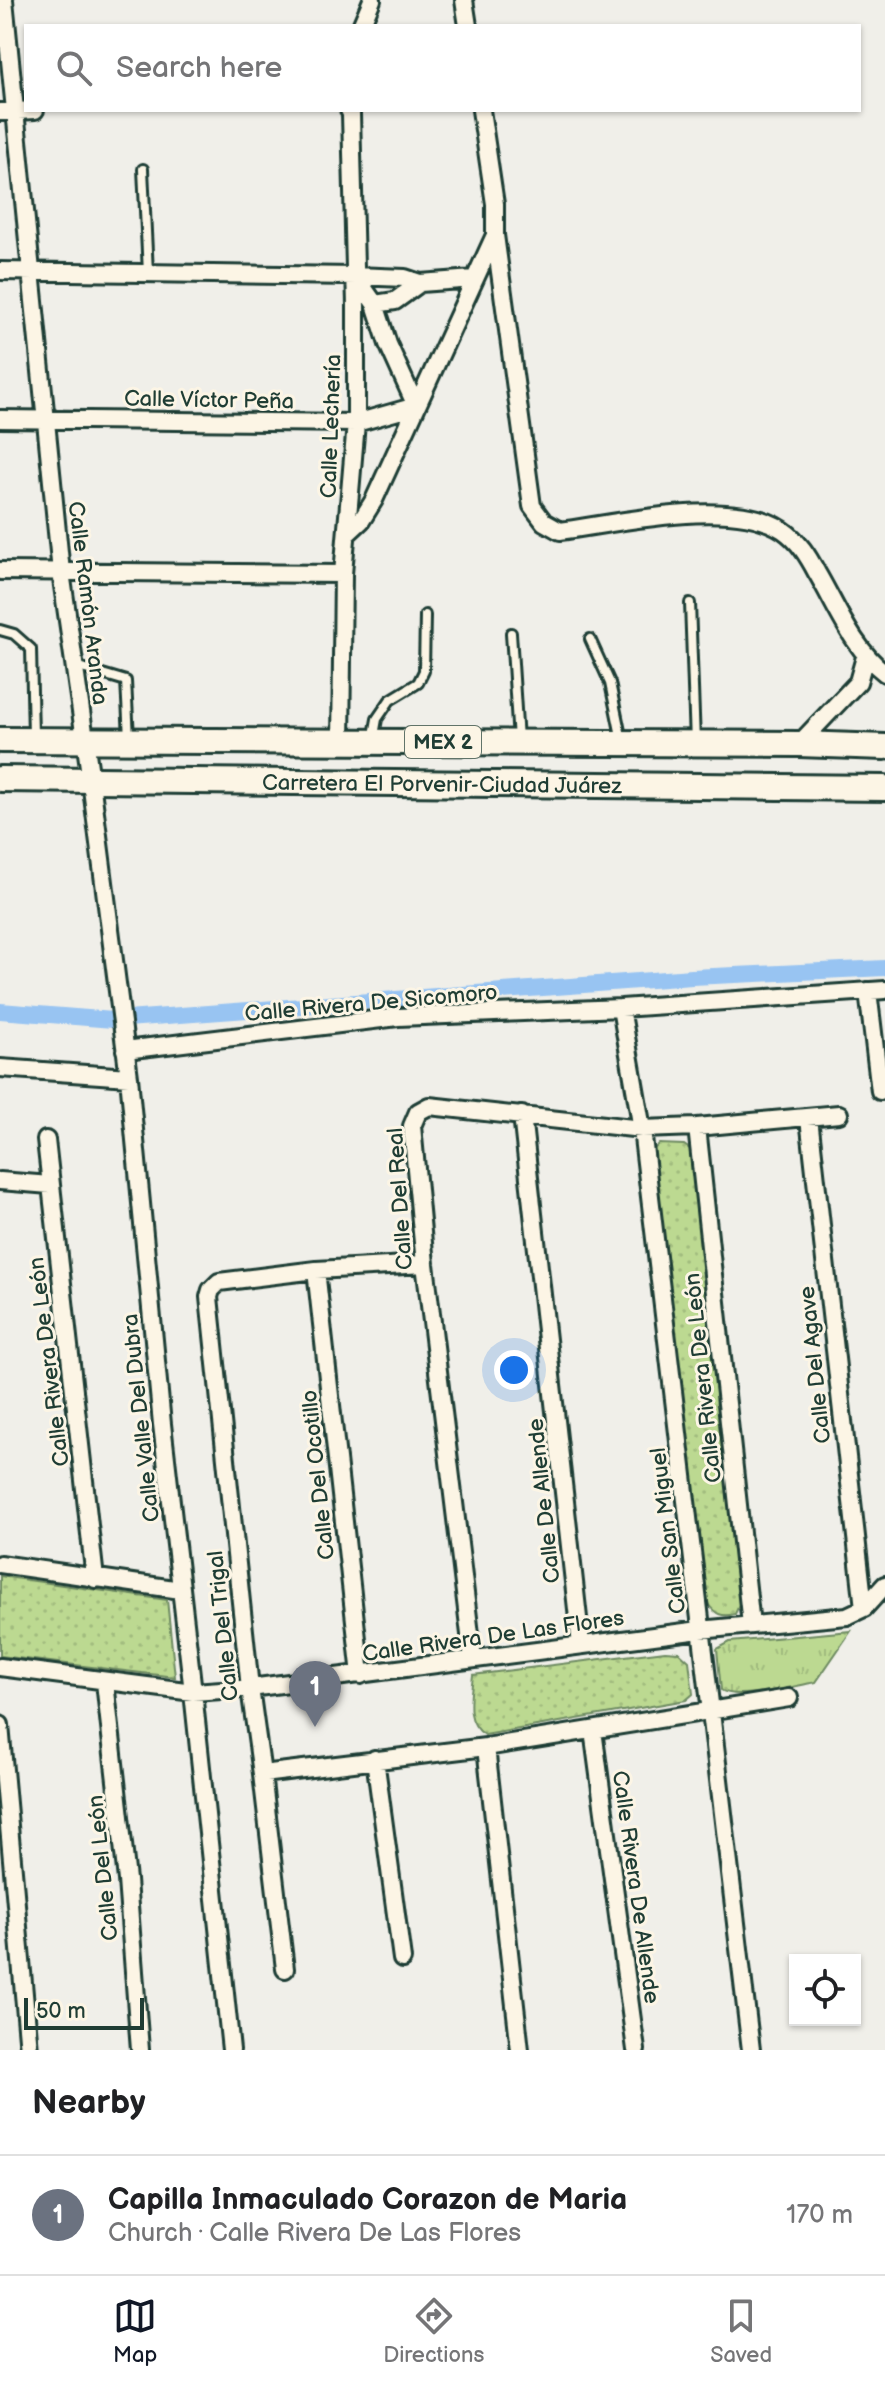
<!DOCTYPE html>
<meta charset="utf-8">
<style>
body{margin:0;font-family:"Balsamiq Sans",sans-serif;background:#f2f2f2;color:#202124}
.controls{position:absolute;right:24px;bottom:24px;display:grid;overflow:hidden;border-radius:0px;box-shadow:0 2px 6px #0004}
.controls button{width:72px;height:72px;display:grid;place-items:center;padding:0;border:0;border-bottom:2px solid #e0e0e0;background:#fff;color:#202124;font:40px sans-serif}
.scale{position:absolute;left:24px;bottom:20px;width:120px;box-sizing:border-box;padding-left:8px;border:4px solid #1f3d34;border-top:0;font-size:22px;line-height:28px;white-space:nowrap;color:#1f3d34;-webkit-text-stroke:6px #fcf5e5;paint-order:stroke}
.you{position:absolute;left:514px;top:1370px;width:28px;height:28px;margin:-20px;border:6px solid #fff;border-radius:50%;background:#1a73e8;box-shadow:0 0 0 12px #1a73e833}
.badge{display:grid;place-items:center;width:52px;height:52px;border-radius:50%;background:#111827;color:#fff;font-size:26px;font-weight:700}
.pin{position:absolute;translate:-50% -66px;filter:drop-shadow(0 2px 4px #0008)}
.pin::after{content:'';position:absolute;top:42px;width:28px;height:24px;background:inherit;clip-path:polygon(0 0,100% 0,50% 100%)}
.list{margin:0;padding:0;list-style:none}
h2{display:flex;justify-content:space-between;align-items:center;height:104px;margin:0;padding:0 32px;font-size:34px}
h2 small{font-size:26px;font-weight:400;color:#757577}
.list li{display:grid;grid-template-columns:52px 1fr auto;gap:24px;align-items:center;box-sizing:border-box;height:120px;padding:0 32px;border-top:2px solid #e0e0e0}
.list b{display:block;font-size:30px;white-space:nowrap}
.list p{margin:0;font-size:26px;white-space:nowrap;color:#757577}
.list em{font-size:26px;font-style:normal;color:#757577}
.icon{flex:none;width:44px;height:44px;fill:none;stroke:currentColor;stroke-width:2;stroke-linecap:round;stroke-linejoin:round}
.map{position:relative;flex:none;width:885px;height:2050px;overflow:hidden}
.search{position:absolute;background:#fff;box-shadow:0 2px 6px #0004;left:24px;right:24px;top:24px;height:88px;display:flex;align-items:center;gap:20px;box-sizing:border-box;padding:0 28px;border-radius:0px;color:#757577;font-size:30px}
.sheet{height:224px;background:#fff}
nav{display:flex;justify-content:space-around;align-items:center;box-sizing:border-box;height:112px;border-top:2px solid #e0e0e0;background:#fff;font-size:22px;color:#757577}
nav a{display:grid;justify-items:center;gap:4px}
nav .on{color:#111827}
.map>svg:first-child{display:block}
.grass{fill:url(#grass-tufts);stroke:#6e8b62;stroke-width:2}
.park{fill:url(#park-dots);stroke:#6e8b62;stroke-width:2}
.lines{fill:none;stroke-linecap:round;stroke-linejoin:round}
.canal{stroke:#98c4f2;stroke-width:16}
.lane-casing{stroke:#1f3d34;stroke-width:14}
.street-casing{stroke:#1f3d34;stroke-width:22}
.primary-casing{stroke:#1f3d34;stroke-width:30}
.lane{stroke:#fcf5e5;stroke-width:8}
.street{stroke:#fcf5e5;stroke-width:16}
.primary{stroke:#fcf5e5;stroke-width:24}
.labels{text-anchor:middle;stroke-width:6;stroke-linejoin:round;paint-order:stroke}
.shield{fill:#fcf5e5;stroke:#617469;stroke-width:2}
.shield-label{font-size:20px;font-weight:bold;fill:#1f3d34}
.street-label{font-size:22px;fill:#1f3d34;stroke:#fcf5e5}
</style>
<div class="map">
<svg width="885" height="2050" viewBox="0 0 885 2050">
<defs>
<pattern id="grass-tufts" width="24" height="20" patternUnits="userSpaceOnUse" patternTransform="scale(2)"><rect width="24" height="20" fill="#bcd991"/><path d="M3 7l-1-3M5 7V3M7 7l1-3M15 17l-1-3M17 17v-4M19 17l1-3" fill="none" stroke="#a1bb7e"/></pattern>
<pattern id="park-dots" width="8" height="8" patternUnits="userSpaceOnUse" patternTransform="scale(2)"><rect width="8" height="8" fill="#bcd991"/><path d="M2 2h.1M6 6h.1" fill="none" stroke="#a1bb7e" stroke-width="1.8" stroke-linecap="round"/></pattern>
</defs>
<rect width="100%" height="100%" fill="#f0efe9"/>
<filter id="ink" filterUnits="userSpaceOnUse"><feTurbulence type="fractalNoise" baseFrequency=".0125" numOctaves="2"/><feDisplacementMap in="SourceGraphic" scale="16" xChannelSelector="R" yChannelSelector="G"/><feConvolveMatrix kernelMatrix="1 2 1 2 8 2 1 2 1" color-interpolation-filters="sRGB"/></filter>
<g filter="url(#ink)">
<path class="grass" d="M851,1631L816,1682C795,1686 736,1701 721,1690L717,1649L730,1642Z"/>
<path class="park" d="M659,1144L684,1145L694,1152L740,1603L735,1614C722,1617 716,1615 708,1604L653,1150Z
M0,1576L167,1600L175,1677L0,1656Z
M665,1651L679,1652L689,1661L693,1694L686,1700L485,1735C464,1722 471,1696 473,1675Z"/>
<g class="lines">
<path class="canal" d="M0,1011L113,1020L692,977L885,968"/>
<g class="lane-casing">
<path id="lane" d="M143,169L148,273
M690,603L695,743
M0,630L14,634L31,649L33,736
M511,633L518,740
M590,639L610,683L622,741
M75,666L126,681L129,738
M373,741L377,719L390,700L418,683L424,671L425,615"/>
</g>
<g class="street-casing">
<path id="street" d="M4,0L61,572L91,781L129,1077L162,1424L193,1692L231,2050
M464,0L468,26
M361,26L372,0
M0,112L35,110
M495,235L532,506L544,522L560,531C619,523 733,496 783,530C799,541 808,556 817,573C837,607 853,649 885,673
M0,271L355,276L405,278L420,283
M356,277L375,304L395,301L420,283L474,279
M0,419L356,423L416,406L388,344L375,304
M347,534L361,521L374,500L495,235V204L481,110
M0,571L343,574
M341,743L343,574L356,423V306L351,114L349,110
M799,744L858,682L865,657
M868,991L880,1091
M621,1008L642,1129L751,2050
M125,1050L398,1017L621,1008L885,990
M0,1068L129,1077
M522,1115L581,1645
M809,1118L864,1608
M697,1127L751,1625
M46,1140L95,1579
M0,1181L50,1185
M316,1270L361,1675
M0,1564L181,1590
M473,1659L425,1264L412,1126L418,1112L429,1106L642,1129L697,1127L839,1114
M0,1667L193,1692L250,1688L700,1630L847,1616L864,1608L885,1585
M105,1682L127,1880L140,2050
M0,1725L29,2050
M593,1730L636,2050
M486,1747L520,2050
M375,1759L402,1959
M262,1774L486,1747L789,1698
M285,1969L262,1774L250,1688L209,1297L211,1290L219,1282L316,1270L425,1264"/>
</g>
<g class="primary-casing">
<g id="primary">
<path d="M0,740L799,744L885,747"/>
<path id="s1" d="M0,779L885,788"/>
</g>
</g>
<use href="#lane" class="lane"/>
<use href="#street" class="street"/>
<use href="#primary" class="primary"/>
</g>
</g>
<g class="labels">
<rect class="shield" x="405" y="726" width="76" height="32" rx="6"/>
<g class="shield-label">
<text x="443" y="749">MEX 2</text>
</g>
<g class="street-label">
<text transform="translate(209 399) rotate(1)" y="8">Calle Víctor Peña</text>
<text transform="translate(330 426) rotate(-88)" y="8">Calle Lechería</text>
<text transform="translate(89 603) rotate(83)" y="8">Calle Ramón Aranda</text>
<text dy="8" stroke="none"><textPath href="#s1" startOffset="442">Carretera El Porvenir-Ciudad Juárez</textPath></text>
<text transform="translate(371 1002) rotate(-5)" y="8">Calle Rivera De Sicomoro</text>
<text transform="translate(399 1199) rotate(-94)" y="8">Calle Del Real</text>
<text transform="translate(48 1362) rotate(-97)" y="8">Calle Rivera De León</text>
<text transform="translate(814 1365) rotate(-96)" y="8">Calle Del Agave</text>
<text transform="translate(702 1378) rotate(-96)" y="8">Calle Rivera De León</text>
<text transform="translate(140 1418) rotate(-96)" y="8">Calle Valle Del Dubra</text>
<text transform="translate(317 1475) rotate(-96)" y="8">Calle Del Ocotillo</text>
<text transform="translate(543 1501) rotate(-96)" y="8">Calle De Allende</text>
<text transform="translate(667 1531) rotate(-97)" y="8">Calle San Miguel</text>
<text transform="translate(222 1626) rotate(-96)" y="8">Calle Del Trigal</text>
<text transform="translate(493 1635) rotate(-8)" y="8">Calle Rivera De Las Flores</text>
<text transform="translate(102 1868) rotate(-96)" y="8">Calle Del León</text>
<text transform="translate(637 1887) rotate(82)" y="8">Calle Rivera De Allende</text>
</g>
</g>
</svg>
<div class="controls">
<button><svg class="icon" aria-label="locate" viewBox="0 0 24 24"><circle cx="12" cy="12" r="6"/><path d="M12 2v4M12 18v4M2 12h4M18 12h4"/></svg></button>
</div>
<div class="scale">50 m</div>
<div class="you"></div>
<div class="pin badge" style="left:315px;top:1727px;background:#6b7280">1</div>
<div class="search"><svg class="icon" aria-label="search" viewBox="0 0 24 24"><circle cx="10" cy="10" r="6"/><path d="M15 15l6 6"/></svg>Search here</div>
</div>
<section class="sheet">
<h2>Nearby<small></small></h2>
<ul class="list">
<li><span class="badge" style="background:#6b7280">1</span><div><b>Capilla Inmaculado Corazon de Maria</b><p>Church · Calle Rivera De Las Flores</p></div><em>170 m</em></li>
</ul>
</section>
<nav>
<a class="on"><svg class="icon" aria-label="map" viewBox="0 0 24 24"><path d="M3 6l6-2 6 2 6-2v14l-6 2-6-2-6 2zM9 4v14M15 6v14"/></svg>Map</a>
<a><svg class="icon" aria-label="directions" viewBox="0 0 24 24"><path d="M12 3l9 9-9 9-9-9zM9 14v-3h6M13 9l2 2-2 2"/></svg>Directions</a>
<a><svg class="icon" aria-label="saved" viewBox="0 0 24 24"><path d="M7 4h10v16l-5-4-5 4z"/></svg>Saved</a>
</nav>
